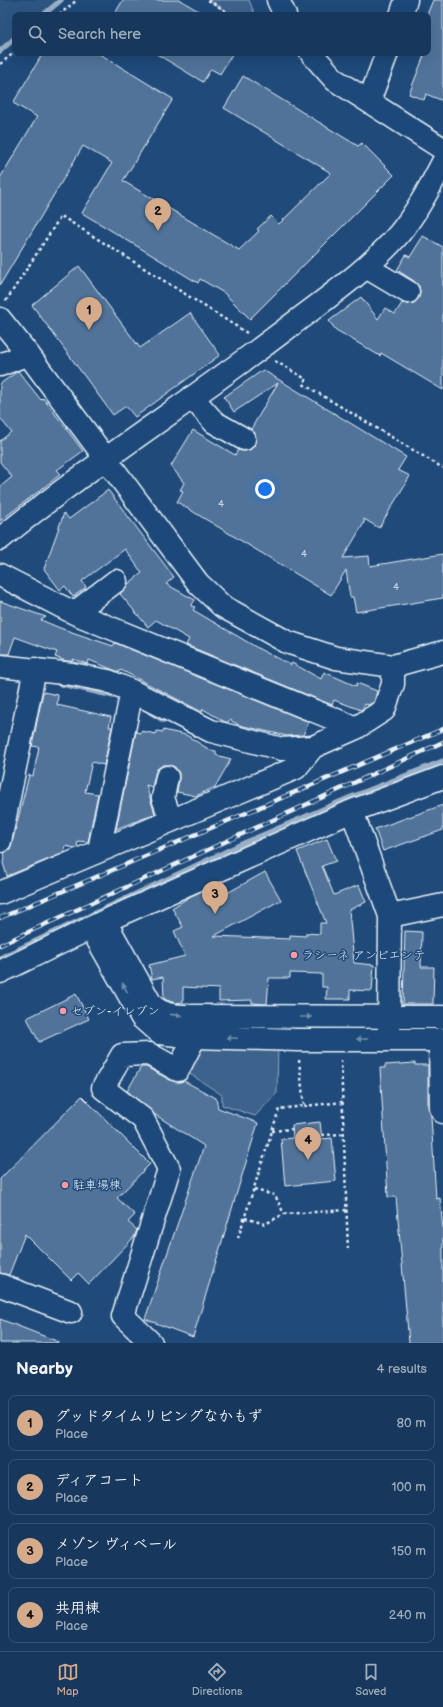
<!DOCTYPE html>
<meta charset="utf-8">
<style>
body{margin:0;font-family:"Balsamiq Sans","Klee One",sans-serif;background:#244365;color:#f1f3f6}
.you{position:absolute;left:265px;top:489px;width:14px;height:14px;margin:-10px;border:3px solid #fff;border-radius:50%;background:#1a73e8;box-shadow:0 0 0 6px #1a73e833}
.badge{display:grid;place-items:center;width:26px;height:26px;border-radius:50%;background:#d6ab8b;color:#111;font-size:13px;font-weight:700}
.pin{position:absolute;translate:-50% -33px;filter:drop-shadow(0 1px 2px #0008)}
.pin::after{content:'';position:absolute;top:21px;width:14px;height:12px;background:inherit;clip-path:polygon(0 0,100% 0,50% 100%)}
.list{margin:0;padding:0;list-style:none}
h2{display:flex;justify-content:space-between;align-items:center;height:52px;margin:0;padding:0 16px;font-size:17px}
h2 small{font-size:13px;font-weight:400;color:#9eacbb}
.list li{display:grid;grid-template-columns:26px 1fr auto;gap:12px;align-items:center;box-sizing:border-box;height:56px;margin:0 8px 8px;padding:0 8px;border:1px solid #365272;border-radius:8px}
.list b{display:block;font-size:15px;white-space:nowrap}
.list p{margin:0;font-size:13px;white-space:nowrap;color:#9eacbb}
.list em{font-size:13px;font-style:normal;color:#9eacbb}
.icon{flex:none;width:22px;height:22px;fill:none;stroke:currentColor;stroke-width:2;stroke-linecap:round;stroke-linejoin:round}
.map{position:relative;flex:none;width:443px;height:1343px;overflow:hidden}
.search{position:absolute;background:#17385c;box-shadow:0 4px 16px #0002;left:12px;right:12px;top:12px;height:44px;display:flex;align-items:center;gap:10px;box-sizing:border-box;padding:0 14px;border-radius:8px;color:#9eacbb;font-size:15px}
.sheet{height:308px;background:#17385c}
nav{display:flex;justify-content:space-around;align-items:center;box-sizing:border-box;height:56px;border-top:1px solid #365272;background:#17385c;font-size:11px;color:#9eacbb}
nav a{display:grid;justify-items:center;gap:2px}
nav .on{color:#d6ab8b}
.map>svg:first-child{display:block}
.built{fill:#2e5683}
.green{fill:#3c628c;stroke:#92aac2}
.lines{fill:none;stroke-linecap:round;stroke-linejoin:round}
.stream{stroke:#9ab0c7;stroke-width:5.5}
.building{fill:#517399;stroke:#e8f1f8}
.minor-casing{stroke:#e8f1f8;stroke-width:25}
.path{stroke:#e8f1f8;stroke-width:2.5;stroke-dasharray:3 3;stroke-linecap:butt}
.minor{stroke:#1f4a7a;stroke-width:22}
.rail-casing{stroke:#e8f1f8;stroke-width:4.5}
.rail{stroke:#1f4a7a;stroke-width:3;stroke-dasharray:9;stroke-linecap:butt}
.oneway{fill:#6f8dac}
.poi-dot{fill:#ff9aa2;stroke:#1f4a7a;stroke-width:1.5}
.labels{text-anchor:middle;stroke-width:3;stroke-linejoin:round;paint-order:stroke}
.number-label{font-size:10px;fill:#c2d2e0}
.poi-label{font-size:12px;fill:#e8f1f8;stroke:#1f4a7a;text-anchor:start}
</style>
<div class="map">
<svg width="443" height="1343" viewBox="0 0 443 1343">
<rect width="100%" height="100%" fill="#1f4a7a"/>
<filter id="ink" filterUnits="userSpaceOnUse"><feTurbulence type="fractalNoise" baseFrequency=".025" numOctaves="2"/><feDisplacementMap in="SourceGraphic" scale="8" xChannelSelector="R" yChannelSelector="G"/><feConvolveMatrix kernelMatrix="1 2 1 2 8 2 1 2 1" color-interpolation-filters="sRGB"/></filter>
<g filter="url(#ink)">
<path class="built" d="M0,0H56L39,15H15V35L0,47Z"/>
<path class="green" d="M208,0H249L255,15H232Z
M278,1044L277,1093L255,1116L222,1105V1095L187,1072L202,1045Z"/>
<g class="lines">
<path class="stream" d="M43,15L61,0
M0,51L15,38
M58,683L114,696
M150,712L163,720
M0,958L242,844L349,798L443,761"/>
</g>
<path class="building" d="M123,0H180L205,15H114Z
M433,0H443V101L426,94L424,100L409,94L425,53H428V12Z
M43,53H98L173,99L123,181L239,250L259,231L257,229L271,216L279,224L331,173L224,108L243,76L358,146L362,143L394,175L250,319L224,293L200,279L198,283L82,213L112,163L83,146L0,285V178L37,117L13,103Z
M155,53H233L220,74L211,69L203,82Z
M423,236L443,247V390L381,353L380,356L336,330L329,321L361,297L378,319L385,308L395,314L402,303L408,304L414,303L419,298L420,292L419,286L414,281L397,270L406,255L410,257Z
M79,266L140,348L190,313L220,355L135,417L126,406L113,415L32,305Z
M263,370L406,457L398,470L410,476L379,528L364,519V523L343,558L369,556L370,566L443,554V598L356,612L353,597H350L346,570L331,595L177,502L183,491L180,490L184,483L171,466L193,430L235,455L238,450L244,451L250,450L255,445L256,439L255,433L251,429L278,383L234,412L224,397Z
M18,371L41,400L43,398L83,451L57,470L61,474L0,521V487L12,477L0,462V441L11,432L0,418V384Z
M108,490L174,577L166,584L195,600L191,606L195,607L193,610L261,650L291,665L292,663L321,679L324,672L356,686L357,683L377,691L374,702L368,705L365,704L363,708L361,710L334,700L332,705L186,645L189,639L156,620L148,627L120,594L128,584L142,573L125,549L82,581L86,587L73,597L65,586L60,590L44,569L64,513L69,519Z
M0,601L46,617L41,620L60,628L113,646L115,643L309,722L303,735L287,736L239,725L230,720L228,722H225L203,709L202,712L121,670L119,672L89,660L87,664L73,659V661H66L55,657L57,652L15,637L9,654H0Z
M43,692L58,695L57,705L111,717L109,727H112L104,765L92,762L85,792L98,794L88,842L78,841L77,847L75,848L65,846L64,853L7,876L3,863L5,852L10,849L12,843L29,775L33,776L39,747L32,746Z
M163,730L186,735L210,750L216,751V755L231,759L215,787L196,796L177,792L179,779V773L175,767L170,765H163L157,769L155,774L152,787L146,785L155,814L116,829L136,732L141,733V731L156,734L157,731L163,732Z
M443,805V830L383,851L375,829Z
M327,839L336,861L322,866L334,895L359,885L366,902L349,910L354,963L374,965L372,991L350,990V999H326L327,987H322V974L290,973V978H269L267,1004L252,1003V1000L219,1001V989L183,987V1002L175,1003L164,999L163,977L152,979L149,965L185,956L174,931L183,927L172,908L191,896L215,885L220,897L265,872L281,900L214,936L290,939V935L306,936V933L320,934V923H326L297,851Z
M405,931L422,932L421,967H434L433,1004H403Z
M76,994L89,1019L39,1042L27,1018Z
M415,1063V1065H428V1108L431,1116L436,1199L440,1198L443,1229V1343H409L396,1197H388L380,1068H385V1065Z
M141,1067H146L172,1081L179,1082L184,1081L216,1098L218,1108L258,1123L193,1337L145,1319L204,1146L154,1114L127,1091Z
M82,1096L150,1164L117,1198L135,1215L128,1222L137,1230L134,1237L89,1284L78,1273L71,1280L25,1234L9,1275L0,1273V1179Z
M320,1122L322,1139L332,1138L336,1181L285,1186L281,1139L293,1138L292,1125Z
M0,1319L59,1342V1343H0Z"/>
<g class="lines">
<g class="minor-casing">
<path id="minor" d="M278,0L285,15
M401,15L406,0
M311,53L335,80L443,149
M369,101L387,53
M366,267L408,292
M0,319L28,354L198,583L222,606L287,642L336,658L393,666L443,652
M0,365L28,354
M192,397L214,422L244,439
M0,539C93,463 195,399 290,326C328,297 368,270 399,234C417,212 430,187 443,162
M0,575L74,613L356,728
M74,613L116,581
M0,666L72,674L108,681L132,691L211,731L282,749L313,747
M167,777L163,798L171,820
M352,811L390,916L389,1031
M0,841L35,669
M99,850L132,691
M0,893L296,768L313,747L356,728L384,710L393,684V666
M390,916L443,905
M105,921L151,1004C162,1015 174,1016 189,1016L443,1017
M91,928L142,1018L159,1033L195,1037L298,1040H443
M0,972L105,921L352,811L443,777
M440,1039L441,1108L443,1112
M0,1285L71,1312
M151,1343L123,1316L169,1169L143,1119L103,1088L122,1055L149,1054L178,1070L195,1037"/>
</g>
<path class="path" d="M208,0L232,15
M59,15L77,0
M0,64L15,52
M6,301L61,216L247,333
M275,361L306,379L303,384L443,468
M341,1060L348,1251
M304,1106L343,1102
M272,1131L292,1129
M322,1135L344,1134
M254,1190L275,1195L284,1214
M245,1218L265,1224L284,1214L347,1210
M238,1238L279,1109L304,1106L299,1060"/>
<use href="#minor" class="minor"/>
<g class="rail-casing">
<path id="rail" d="M0,918L443,729
M0,945L443,742"/>
</g>
<use href="#rail" class="rail"/>
</g>
<defs><path id="oneway-solid" d="M-6-.8H1V-3.2L6.5 0L1 3.2V.8H-6Z"/></defs>
<g class="oneway">
<use href="#oneway-solid" transform="translate(125 988) rotate(-120)"/>
<use href="#oneway-solid" transform="translate(176 1015) rotate(6)"/>
<use href="#oneway-solid" transform="translate(306 1017)"/>
<use href="#oneway-solid" transform="translate(232 1038) rotate(-178)"/>
<use href="#oneway-solid" transform="translate(362 1039) rotate(-180)"/>
</g>
</g>
<g class="poi-dot">
<circle cx="294" cy="955" r="4"/>
<circle cx="63" cy="1011" r="4"/>
<circle cx="65" cy="1185" r="4"/>
</g>
<g class="labels">
<g class="number-label">
<text x="221" y="507">4</text>
<text x="304" y="557">4</text>
<text x="396" y="590">4</text>
</g>
<g class="poi-label">
<text x="302" y="959">ラシーネ アンビエンテ</text>
<text x="71" y="1015">セブン-イレブン</text>
<text x="73" y="1189">駐車場棟</text>
</g>
</g>
</svg>
<div class="you"></div>
<div class="pin badge" style="left:89px;top:330px">1</div>
<div class="pin badge" style="left:158px;top:231px">2</div>
<div class="pin badge" style="left:215px;top:914px">3</div>
<div class="pin badge" style="left:308px;top:1160px">4</div>
<div class="search"><svg class="icon" aria-label="search" viewBox="0 0 24 24"><circle cx="10" cy="10" r="6"/><path d="M15 15l6 6"/></svg>Search here</div>
</div>
<section class="sheet">
<h2>Nearby<small>4 results</small></h2>
<ul class="list">
<li><span class="badge">1</span><div><b>グッドタイムリビングなかもず</b><p>Place</p></div><em>80 m</em></li>
<li><span class="badge">2</span><div><b>ディアコート</b><p>Place</p></div><em>100 m</em></li>
<li><span class="badge">3</span><div><b>メゾン ヴィベール</b><p>Place</p></div><em>150 m</em></li>
<li><span class="badge">4</span><div><b>共用棟</b><p>Place</p></div><em>240 m</em></li>
</ul>
</section>
<nav>
<a class="on"><svg class="icon" aria-label="map" viewBox="0 0 24 24"><path d="M3 6l6-2 6 2 6-2v14l-6 2-6-2-6 2zM9 4v14M15 6v14"/></svg>Map</a>
<a><svg class="icon" aria-label="directions" viewBox="0 0 24 24"><path d="M12 3l9 9-9 9-9-9zM9 14v-3h6M13 9l2 2-2 2"/></svg>Directions</a>
<a><svg class="icon" aria-label="saved" viewBox="0 0 24 24"><path d="M7 4h10v16l-5-4-5 4z"/></svg>Saved</a>
</nav>
